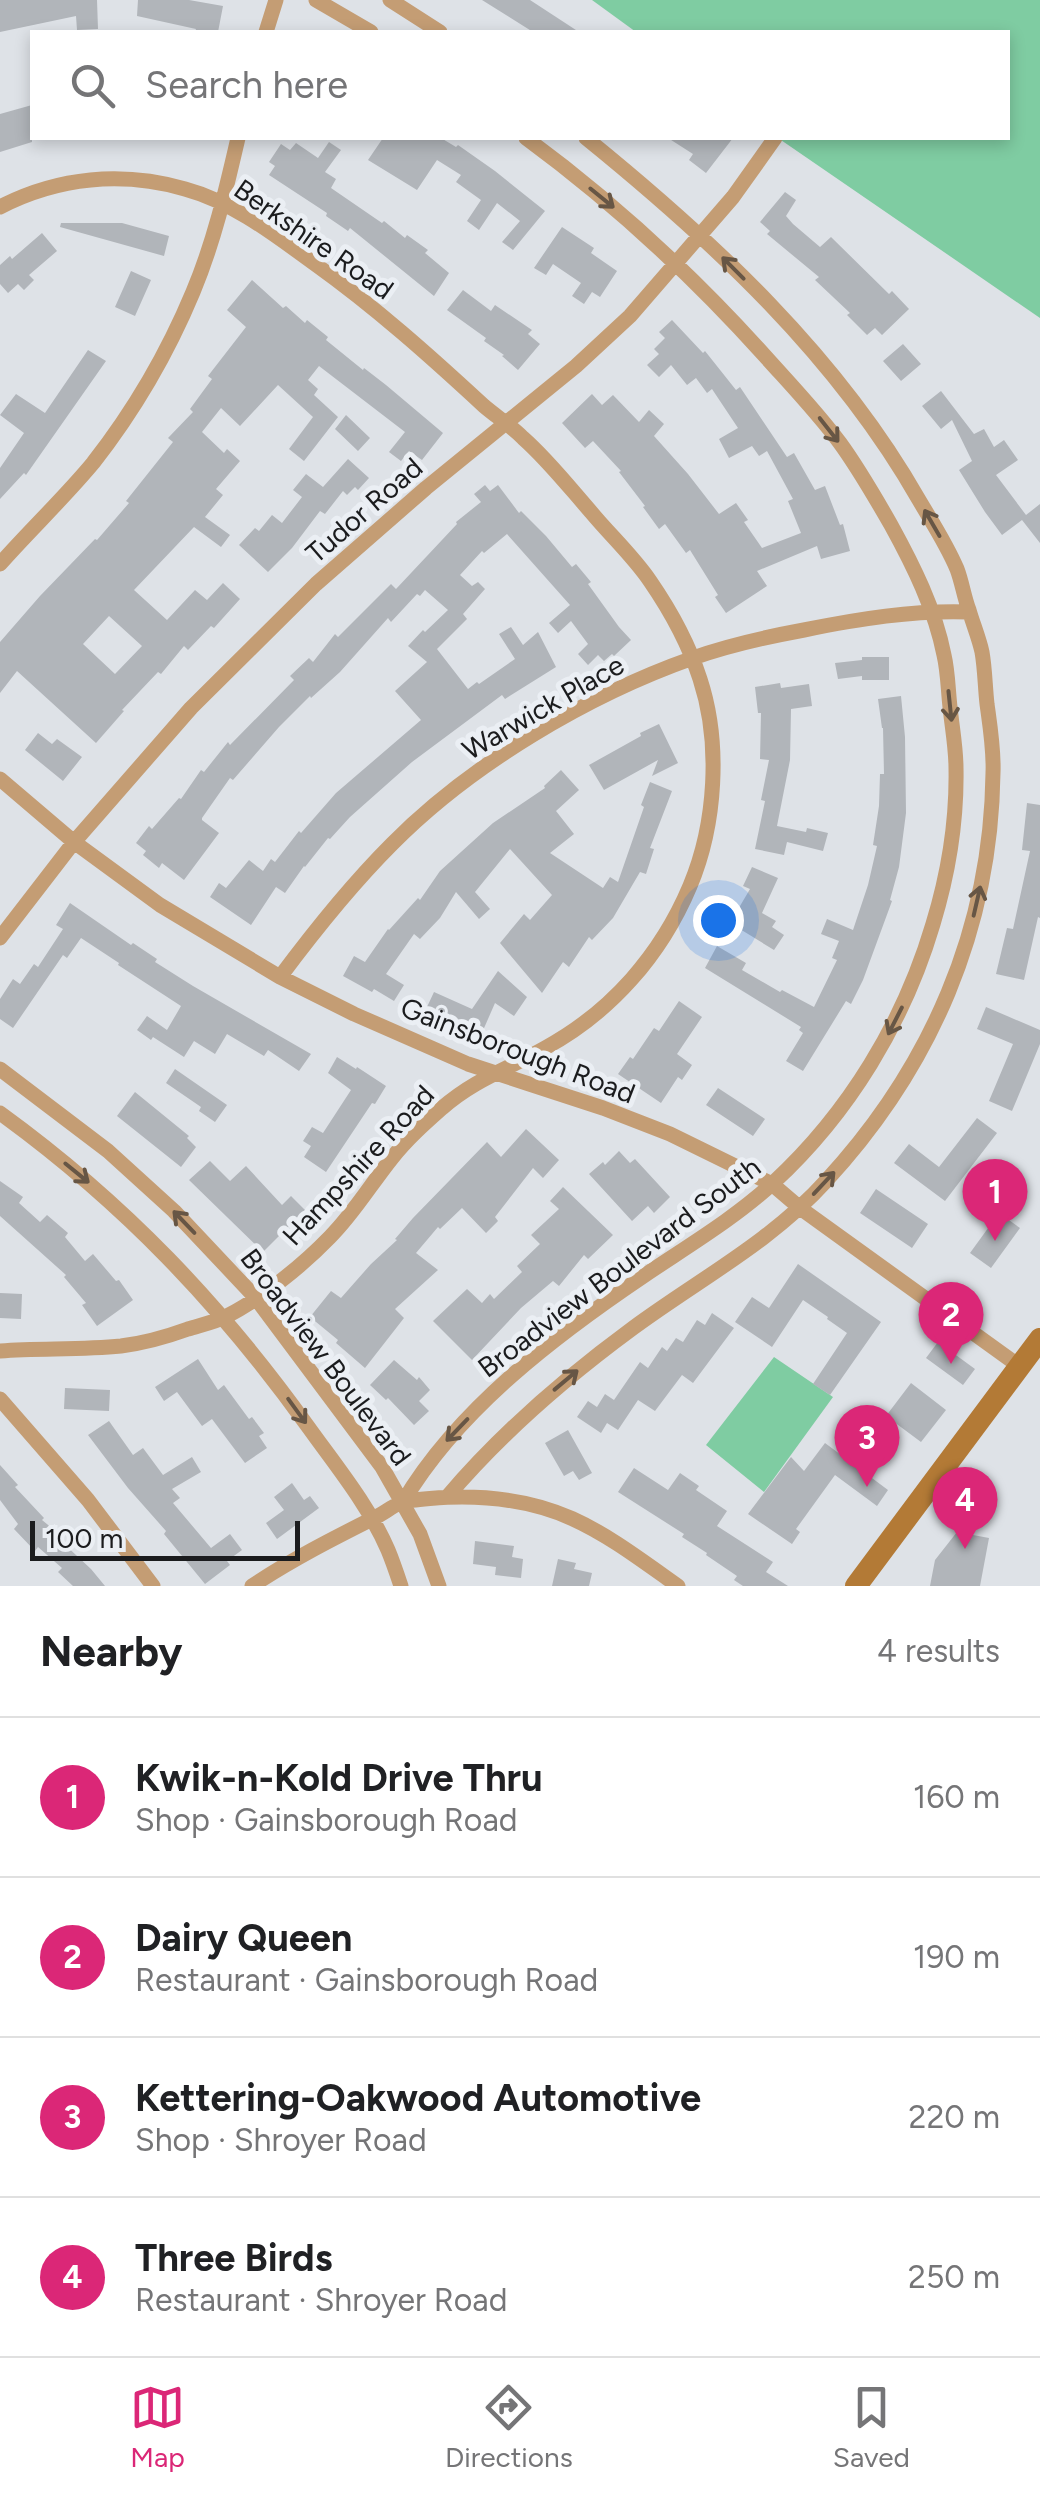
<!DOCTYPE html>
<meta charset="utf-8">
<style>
body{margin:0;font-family:Figtree,sans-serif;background:#f2f2f2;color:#202124}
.scale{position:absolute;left:30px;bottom:25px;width:270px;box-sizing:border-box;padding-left:10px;border:5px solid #1b1c1e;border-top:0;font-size:28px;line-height:35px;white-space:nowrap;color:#1b1c1e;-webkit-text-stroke:8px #ebeff4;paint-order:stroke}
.you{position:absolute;left:718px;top:920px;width:35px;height:35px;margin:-25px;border:8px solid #fff;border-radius:50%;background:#1a73e8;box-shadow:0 0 0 15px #1a73e833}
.badge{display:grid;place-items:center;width:65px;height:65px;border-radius:50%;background:#db2777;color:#fff;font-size:32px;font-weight:700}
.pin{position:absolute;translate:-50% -82px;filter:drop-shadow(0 2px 5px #0008)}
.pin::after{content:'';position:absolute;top:52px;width:35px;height:30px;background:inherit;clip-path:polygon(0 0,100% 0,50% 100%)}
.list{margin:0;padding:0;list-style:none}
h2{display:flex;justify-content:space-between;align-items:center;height:130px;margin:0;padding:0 40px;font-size:42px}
h2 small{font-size:32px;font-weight:400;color:#757577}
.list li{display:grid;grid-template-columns:65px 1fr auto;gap:30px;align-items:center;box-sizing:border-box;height:160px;padding:0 40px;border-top:2px solid #e0e0e0}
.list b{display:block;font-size:38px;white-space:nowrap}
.list p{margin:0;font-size:32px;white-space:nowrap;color:#757577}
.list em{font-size:32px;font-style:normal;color:#757577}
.icon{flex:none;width:55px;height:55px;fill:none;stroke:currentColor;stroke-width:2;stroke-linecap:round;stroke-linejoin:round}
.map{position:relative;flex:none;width:1040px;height:1586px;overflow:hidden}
.search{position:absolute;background:#fff;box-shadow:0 5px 15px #0003;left:30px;right:30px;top:30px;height:110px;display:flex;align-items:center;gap:25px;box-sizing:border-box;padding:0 35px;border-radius:0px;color:#757577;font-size:38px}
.sheet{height:770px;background:#fff}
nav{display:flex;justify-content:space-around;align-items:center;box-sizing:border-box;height:140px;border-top:2px solid #e0e0e0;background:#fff;font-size:28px;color:#757577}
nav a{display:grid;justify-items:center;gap:5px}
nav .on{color:#db2777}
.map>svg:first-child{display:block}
.green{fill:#7fcca2}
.building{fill:#b1b5ba;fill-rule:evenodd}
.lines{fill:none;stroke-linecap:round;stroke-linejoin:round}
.street{stroke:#c49d74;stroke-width:15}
.secondary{stroke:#b37a36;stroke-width:22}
.oneway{stroke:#675645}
.labels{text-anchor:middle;stroke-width:10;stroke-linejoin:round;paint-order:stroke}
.street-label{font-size:28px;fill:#1b1c1e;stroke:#ebeff4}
</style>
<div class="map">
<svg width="1040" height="1586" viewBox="0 0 1040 1586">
<rect width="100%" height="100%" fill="#dee2e7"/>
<path class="green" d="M592,0H1040V318L778,138H1008V32H636Z
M774,1357L833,1397L764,1492L706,1445Z"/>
<path class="building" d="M0,0H97L98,29L77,30L76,16L0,32Z
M138,0H189L223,6L218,32H195L196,29L137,16Z
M482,0H530L579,32H533Z
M32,105V142L0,152V114Z
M383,138H441L456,147L458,145L495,171L545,211L513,250L502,242L520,221L497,203L479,230L467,221L481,200L456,182L461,175L437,160L417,190L368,160Z
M668,138H733L706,173L689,160L693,154Z
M329,142L341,150L325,172L336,179L331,188L382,223L384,221L405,238L407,235L428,250L425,253L449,273L434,296L350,228L348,231L326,216L327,213L269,175L275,166L269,162L281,144L290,150L296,143L318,158Z
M785,192L796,200L786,216L793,224L820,247L831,237L889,294L892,291L909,309L882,335L875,328L867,335L847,315L850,313L815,280L819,277L767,234L770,231L760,222Z
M61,223H122L169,236L164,256L60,227Z
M562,227L594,248L591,253L617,271L600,297L592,292L584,304L572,296L581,283L553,264L546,275L534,268Z
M42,233L57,251L29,275L34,280L24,290L18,284L8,293L0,284V265L10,256L12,259Z
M131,271L151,280L135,316L115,307Z
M252,280L283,308L286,306L305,323L307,320L328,337L326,340L363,370L364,368L386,385L443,433L422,460L409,451L401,461L389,452L405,432L319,366L308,380L318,389L314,395L338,417L304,461L289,449L313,417L278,385L240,426L221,408L202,432L224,453L227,449L240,461L216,489L223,495L205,517L230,535L221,547L194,527L134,590L167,620L195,590L207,600L223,583L240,599L214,628L211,626L188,650L184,646L161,674L158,672L122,710L124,711L96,743L17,671L0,693V642L40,596L95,539L97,540L129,503L126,501L173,442L168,438L193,412L190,409L212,379L208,376L246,327L227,310ZM109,616L142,646L115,674L83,644Z
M463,290L491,311L495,305L532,330L528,334L540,344L518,370L502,356L504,355L484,341L486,338L447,310Z
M672,320L703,353L705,351L736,390L740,387L787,457L794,453L815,490L825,486L840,525L843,524L850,551L821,559L817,546L757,571L767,586L726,613L715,597L718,595L690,550L686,553L665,524L659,529L643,507L645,506L619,472L621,471L593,441L585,448L562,423L592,394L602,405L613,395L639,422L649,410L664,424L654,436L688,474L719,514L736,503L748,520L744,522L762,548L801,533L788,501L793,499L767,451L759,456L752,446L729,458L719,439L738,428L712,389L707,393L696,378L687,385L671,365L659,377L647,365L659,354L654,349L665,338L659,332Z
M903,344L921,364L901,381L883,361Z
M88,350L106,361L26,475L24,473L0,499V468L24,433L0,415L16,394L45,413Z
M941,391L974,434L984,429L994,447L1004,440L1018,460L996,475L1026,515L1040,504V543L1022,520L1002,535L985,512L959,470L972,461L952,420L941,429L922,406Z
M346,415L370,438L358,451L335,429Z
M348,459L369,478L358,490L355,487L347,495L343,491L325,514L320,511L292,548L268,572L239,545L255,528L259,531L272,515L282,523L302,497L293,490L306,474L323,487Z
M485,485L490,491L498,485L519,513L521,511L546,536L572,567L576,564L591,582L588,584L619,627L631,640L614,656L612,654L604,661L598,655L588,665L578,654L588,644L571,621L558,633L549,623L570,605L507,534L484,553L482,551L460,575L472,586L478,582L485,589L463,614L467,619L437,649L468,689L477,682L479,684L515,659L499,634L511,627L523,645L538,632L556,667L505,699L502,695L412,762L350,817L330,839L328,838L305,867L304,866L285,893L276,887L251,925L210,897L219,883L226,888L249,860L263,871L271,859L275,862L299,831L301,833L336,793L421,720L395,691L427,662L408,646L423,630L425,632L448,610L425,590L420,596L417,594L391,622L388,618L340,672L311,698L310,696L279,727L233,780L230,778L202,818V820L219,833L184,880L162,863L159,868L143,855L146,851L136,843L149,826L152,829L179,798L181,799L201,770L204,772L228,742L230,745L294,680L290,676L309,658L313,662L335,634L338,637L391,584L396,589L457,524L456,522L481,502L474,494Z
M862,657H889V680H862V676L838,679L835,663L862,660Z
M780,683L781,688L809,684L812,706L791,709L790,760L777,826L806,832L807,828L828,833L823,851L787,842L784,855L755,849L765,801L761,800L769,760L760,759L761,713H758L755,687Z
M901,696L905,737L906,813L899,867L890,900L892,901L863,980L851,1004L846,1001L803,1071L786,1061L803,1033L799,1030L801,1027L705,968L717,946L746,963L742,970L780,992L782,990L814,1007L837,960L832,958L839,941L821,934L827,919L853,930L868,885L877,846L873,845L879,806L880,774H884L883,728H882L878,699Z
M659,724L678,763L652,776L658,760L604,790L589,765L641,736L640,733Z
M38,733L52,744L57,739L82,757L63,781L25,750Z
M561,770L579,790L556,811L574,834L550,853L603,888L610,877L618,882L644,807L641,805L650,782L672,791L650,848L654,849L646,874L640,872L613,918L592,940L589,937L569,967L563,962L542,993L500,943L524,914L530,920L552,895L510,849L475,892L490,909L479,919L456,892L440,918L420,939L414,934L386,974L404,985L394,1001L374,989L372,992L343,976L354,956L365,962L388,929L389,930L418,898L420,900L440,871L493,823L545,788L544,786Z
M1027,803L1040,805V918L1038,917L1024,980L996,974L1007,928L1013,929L1030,851L1022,850Z
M752,867L778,878L762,913L776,921L772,927L784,935L774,950L730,923L750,889L743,886Z
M70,903L131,945L133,943L157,959L155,962L193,986L311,1054L299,1071L268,1050L264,1056L227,1034L215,1054L194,1041L184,1057L153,1037L151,1040L137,1030L147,1016L167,1030L181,1006L118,965L119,963L81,938L67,958L63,955L13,1028L0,1019V999L13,979L20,984L34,964L38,967L63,929L56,925Z
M498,971L527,997L514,1016L495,1003L481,1035L440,1017L442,1014L427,1007L434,992L472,1009Z
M679,1001L702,1017L677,1054L692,1065L682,1080L678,1077L661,1103L618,1074L630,1057L633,1059L654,1028L659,1031Z
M986,1007L1040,1030V1044L1012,1111L989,1101L1013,1044L977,1029Z
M337,1057L356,1069L357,1067L386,1086L375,1104L372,1103L326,1172L304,1157L311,1146L303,1141L312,1127L323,1133L351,1090L328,1073Z
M175,1069L227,1105L215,1122L199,1111L201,1107L166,1083Z
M718,1088L765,1119L753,1136L706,1105Z
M135,1092L189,1136L187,1138L196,1147L181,1167L117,1116Z
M977,1118L997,1133L945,1201L894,1163L909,1144L939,1167Z
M526,1129L559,1160L543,1178L533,1168L495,1217L498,1221L486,1233L462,1208L440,1229L438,1227L416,1253L438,1270L395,1309L404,1318L365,1368L336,1343L338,1340L310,1317L331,1291L341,1298L371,1264L397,1240L395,1239L413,1218L487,1142L501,1157Z
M619,1151L630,1163L635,1159L670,1197L654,1213L648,1206L632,1221L589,1174L603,1162L605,1165Z
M210,1161L230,1181L246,1166L282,1205L291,1196L305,1210L263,1252L189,1180Z
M0,1181L23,1197L19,1203L40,1222L47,1215L68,1233L65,1237L85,1261L93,1254L116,1281L119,1280L133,1300L97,1326L82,1305L86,1303L64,1277L66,1275L0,1216Z
M563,1187L613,1235L588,1259L584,1255L559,1286L553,1281L521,1308L472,1360L433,1321L467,1289L482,1303L490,1294L494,1299L522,1272L517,1266L540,1244L531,1235L559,1209L550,1201Z
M876,1189L928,1224L912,1248L860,1213Z
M999,1213L1020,1228L991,1268L970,1253Z
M798,1264L881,1322L830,1395L813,1384L847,1333L827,1319L828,1317L803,1300L772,1347L735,1322L752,1297L769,1308Z
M0,1293L22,1294L21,1319L0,1318Z
M712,1313L734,1328L693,1383L682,1375L655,1411L638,1400L618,1430L607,1423L601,1433L577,1417L588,1401L597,1407L605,1394L614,1400L640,1362L648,1368L662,1347L667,1351L676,1338L683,1342L697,1320L705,1325Z
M938,1342L975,1369L963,1385L926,1358Z
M198,1359L218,1390L224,1385L249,1419L252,1417L264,1433L259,1436L267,1448L245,1463L212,1419L202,1426L177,1392L164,1401L155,1387Z
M394,1360L417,1380L419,1377L430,1390L419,1401L429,1411L414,1425L388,1398L386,1400L370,1385Z
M911,1383L946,1410L921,1442L886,1416Z
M65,1388L110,1390L109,1411L64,1409Z
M109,1421L133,1455L143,1448L163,1475L192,1457L201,1472L172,1489L180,1498L173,1503L211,1548L230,1534L242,1550L227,1561L230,1565L205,1584L164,1534L166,1531L128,1488L88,1435Z
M568,1430L592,1473L579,1480L573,1471L564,1476L545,1443Z
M825,1443L888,1490L877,1506L835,1475L796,1529L800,1532L792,1544L748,1514L791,1457L804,1471Z
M0,1465L18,1485L15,1487L44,1518L42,1520L64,1538L61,1541L91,1569L105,1586H73L58,1572L62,1568L38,1547L35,1551L14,1529L18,1524L0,1500Z
M634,1468L668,1490L680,1473L699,1486L696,1490L727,1511L717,1526L773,1562L766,1572L788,1586H743L734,1580L737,1576L706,1555L707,1553L682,1537L684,1534L618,1492Z
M292,1483L304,1500L310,1496L319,1508L277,1539L266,1523L284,1510L274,1497Z
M957,1532L989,1538L980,1586H930L935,1560Z
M475,1541L514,1546L512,1557L523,1559L521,1578L495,1575L496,1567L473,1564Z
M558,1559L576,1563L574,1569L592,1573L589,1586H552Z"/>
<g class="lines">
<path class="street" d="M316,0L371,32
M390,0L440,32
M266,32L276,0
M0,207C58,177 122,171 185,189C233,202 275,235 315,264C375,307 430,356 484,406C497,417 511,426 523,438C548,460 569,487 591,512C610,535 633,556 650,581C670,610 689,645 700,679C721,743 716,824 690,886C661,955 611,1012 545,1048C508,1069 475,1079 442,1108C424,1124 407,1139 392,1158C371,1184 354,1213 330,1237C302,1266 262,1298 227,1316C215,1322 201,1325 188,1329C166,1337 145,1343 121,1346C81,1350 40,1348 0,1351
M0,564C30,530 64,498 93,463C133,412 168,352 193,292C214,242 226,190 238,138
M0,779L74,842L160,905L280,977L354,1014L468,1064L603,1108L670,1134L772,1184L800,1208L1019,1366
M0,938L74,842L191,708L316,584L426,488L576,366L630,316L733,197L775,138
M280,977C315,930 351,885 392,844C471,764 588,695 693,658C729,645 766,637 804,630C858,619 913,610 969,612
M0,1069L108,1151L174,1211L255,1297L382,1467L420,1534L439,1586
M0,1113C124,1203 220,1304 309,1428C337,1467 369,1506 388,1550C393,1562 397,1574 401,1586
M0,1399L88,1500L153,1586
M447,1497C502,1432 565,1378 633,1328C698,1280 771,1242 826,1181C931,1067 991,929 993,773C994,750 990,726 987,704C985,686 985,669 982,652C979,638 973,624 969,610C964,597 962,582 957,569C947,545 932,522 919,500C837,356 713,241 586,138
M403,1502C458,1409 556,1335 645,1275C688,1246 735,1218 773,1183C849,1113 904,1022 933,924C948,875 957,820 956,768C956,748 952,727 950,707C948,690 948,672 944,655C935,609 913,565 891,525C875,497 859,469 840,443C817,412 791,385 765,356C693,276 613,202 526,138
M252,1586C291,1560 332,1539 374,1518C383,1514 391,1507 400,1503C410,1499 449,1497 462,1497C559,1497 602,1532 678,1586"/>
<path class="secondary" d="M856,1586L1040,1339"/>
</g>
<defs><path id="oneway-shaft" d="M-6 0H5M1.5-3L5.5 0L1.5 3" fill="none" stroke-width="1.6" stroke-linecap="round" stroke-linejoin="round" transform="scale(2.5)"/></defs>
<g class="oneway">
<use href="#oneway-shaft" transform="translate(602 198) rotate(39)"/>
<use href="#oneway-shaft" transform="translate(733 268) rotate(-135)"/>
<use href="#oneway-shaft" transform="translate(829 430) rotate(52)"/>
<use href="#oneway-shaft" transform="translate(932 523) rotate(-120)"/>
<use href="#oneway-shaft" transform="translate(950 706) rotate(84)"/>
<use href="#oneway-shaft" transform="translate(977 901) rotate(-77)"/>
<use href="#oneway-shaft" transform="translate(895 1021) rotate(117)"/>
<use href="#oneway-shaft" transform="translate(77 1173) rotate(39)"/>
<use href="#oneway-shaft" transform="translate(824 1183) rotate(-47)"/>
<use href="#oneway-shaft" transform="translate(184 1222) rotate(-134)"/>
<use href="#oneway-shaft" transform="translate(566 1380) rotate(-40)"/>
<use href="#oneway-shaft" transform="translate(297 1411) rotate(54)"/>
<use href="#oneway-shaft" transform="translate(457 1430) rotate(134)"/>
</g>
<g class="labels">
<g class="street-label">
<text transform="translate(314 239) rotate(35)" y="10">Berkshire Road</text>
<text transform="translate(364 510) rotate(-41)" y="10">Tudor Road</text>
<text transform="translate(543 707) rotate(-30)" y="10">Warwick Place</text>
<text transform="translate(518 1050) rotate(21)" y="10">Gainsborough Road</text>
<text transform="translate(358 1165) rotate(-47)" y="10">Hampshire Road</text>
<text transform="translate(619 1267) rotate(-37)" y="10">Broadview Boulevard South</text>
<text transform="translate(326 1357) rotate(53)" y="10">Broadview Boulevard</text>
</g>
</g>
</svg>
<div class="scale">100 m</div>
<div class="you"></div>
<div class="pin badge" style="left:995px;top:1241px">1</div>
<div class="pin badge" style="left:951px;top:1364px">2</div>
<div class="pin badge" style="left:867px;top:1487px">3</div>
<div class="pin badge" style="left:965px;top:1549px">4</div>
<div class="search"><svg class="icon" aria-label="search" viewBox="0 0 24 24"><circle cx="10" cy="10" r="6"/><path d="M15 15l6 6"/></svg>Search here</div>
</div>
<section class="sheet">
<h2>Nearby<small>4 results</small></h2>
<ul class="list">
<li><span class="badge">1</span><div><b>Kwik-n-Kold Drive Thru</b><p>Shop · Gainsborough Road</p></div><em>160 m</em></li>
<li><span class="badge">2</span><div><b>Dairy Queen</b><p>Restaurant · Gainsborough Road</p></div><em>190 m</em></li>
<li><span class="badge">3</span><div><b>Kettering-Oakwood Automotive</b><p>Shop · Shroyer Road</p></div><em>220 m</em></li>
<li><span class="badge">4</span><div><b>Three Birds</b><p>Restaurant · Shroyer Road</p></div><em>250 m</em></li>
</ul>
</section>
<nav>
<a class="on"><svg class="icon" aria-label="map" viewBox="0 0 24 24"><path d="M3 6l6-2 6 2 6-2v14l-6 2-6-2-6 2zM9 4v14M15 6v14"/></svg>Map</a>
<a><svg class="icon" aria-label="directions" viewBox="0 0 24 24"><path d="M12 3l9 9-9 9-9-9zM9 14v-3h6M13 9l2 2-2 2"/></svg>Directions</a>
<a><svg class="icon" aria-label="saved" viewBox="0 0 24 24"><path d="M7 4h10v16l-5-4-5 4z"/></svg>Saved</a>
</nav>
